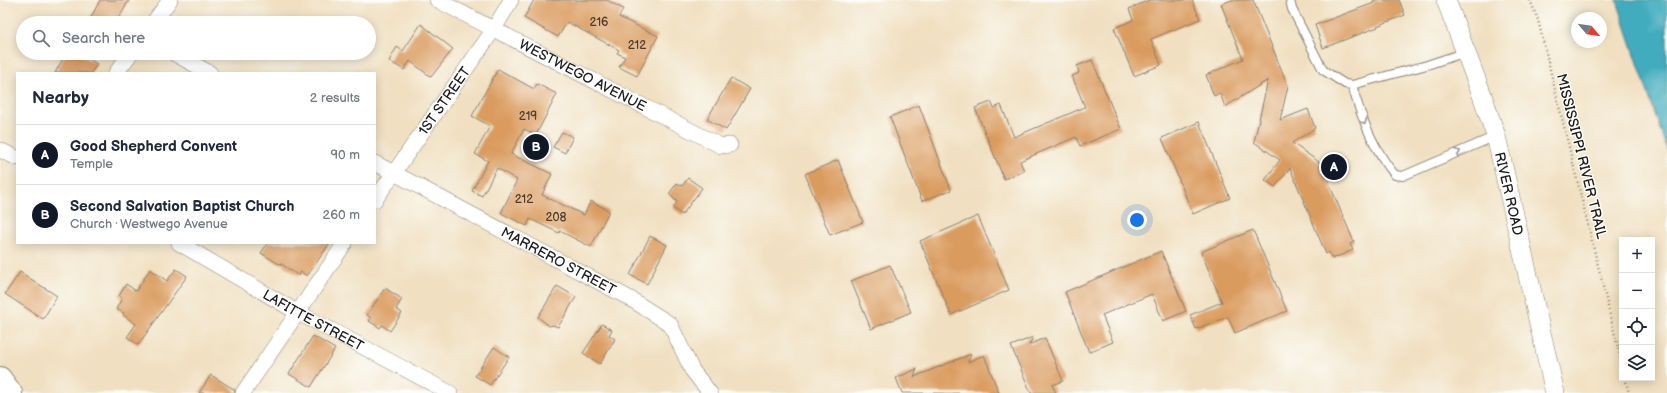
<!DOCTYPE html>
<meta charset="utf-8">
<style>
body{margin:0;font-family:"Balsamiq Sans",sans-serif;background:#f6f6f7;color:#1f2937}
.controls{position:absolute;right:12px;bottom:12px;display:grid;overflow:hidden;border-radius:0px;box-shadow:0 2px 10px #0003}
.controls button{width:36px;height:36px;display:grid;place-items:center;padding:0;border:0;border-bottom:1px solid #e0e1e3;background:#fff;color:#1f2937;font:20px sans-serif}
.compass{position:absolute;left:1571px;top:12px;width:36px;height:36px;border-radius:50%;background:#fff;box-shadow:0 2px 10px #0003;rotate:119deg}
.you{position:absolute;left:1137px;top:220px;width:14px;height:14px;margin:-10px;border:3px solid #fff;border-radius:50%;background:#1a73e8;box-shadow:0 0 0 6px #1a73e833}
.badge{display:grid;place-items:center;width:26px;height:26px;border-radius:50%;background:#111827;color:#fff;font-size:13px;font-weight:700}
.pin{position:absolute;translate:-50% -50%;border:2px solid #fff;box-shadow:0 1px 4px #0006}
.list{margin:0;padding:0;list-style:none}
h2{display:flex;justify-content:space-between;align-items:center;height:52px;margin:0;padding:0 16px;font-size:17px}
h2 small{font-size:13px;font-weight:400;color:#747a83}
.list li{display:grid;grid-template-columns:26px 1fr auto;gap:12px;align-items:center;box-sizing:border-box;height:60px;padding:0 16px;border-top:1px solid #e0e1e3}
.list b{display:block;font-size:15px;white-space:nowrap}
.list p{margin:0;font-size:13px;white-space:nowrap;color:#747a83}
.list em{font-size:13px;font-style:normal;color:#747a83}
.icon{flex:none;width:22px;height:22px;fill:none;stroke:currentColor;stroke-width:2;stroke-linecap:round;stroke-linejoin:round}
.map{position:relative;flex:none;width:1667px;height:393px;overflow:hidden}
.search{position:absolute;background:#fff;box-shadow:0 2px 10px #0003;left:16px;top:16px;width:360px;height:44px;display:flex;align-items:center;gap:10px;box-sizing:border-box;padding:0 14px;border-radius:22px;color:#747a83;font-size:15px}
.panel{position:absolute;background:#fff;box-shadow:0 2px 10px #0003;left:16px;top:72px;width:360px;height:172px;border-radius:0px}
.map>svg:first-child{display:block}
.water{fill:#3facbe;stroke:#2e646d}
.building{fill:#da9b5e}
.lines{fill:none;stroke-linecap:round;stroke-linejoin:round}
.service-casing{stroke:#867e6e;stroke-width:10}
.minor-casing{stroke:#867e6e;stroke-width:16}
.tertiary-casing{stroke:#867e6e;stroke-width:20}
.trunk-casing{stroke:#867e6e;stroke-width:24}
.path{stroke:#867e6e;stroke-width:2.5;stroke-dasharray:1 3;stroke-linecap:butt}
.service{stroke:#fff;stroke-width:8}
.minor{stroke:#fff;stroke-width:15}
.tertiary{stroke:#fff;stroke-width:19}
.trunk{stroke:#fff;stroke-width:22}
.oneway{stroke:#999}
.labels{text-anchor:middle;stroke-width:3;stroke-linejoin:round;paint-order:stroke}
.number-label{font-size:12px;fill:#4c3c2c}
.street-label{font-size:14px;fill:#1c1c1c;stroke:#fdfcf7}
</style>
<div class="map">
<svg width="1667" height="393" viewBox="0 0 1667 393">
<rect width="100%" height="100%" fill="#fdfcf7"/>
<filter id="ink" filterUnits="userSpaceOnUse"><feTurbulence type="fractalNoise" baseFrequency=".025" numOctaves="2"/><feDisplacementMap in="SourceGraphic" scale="8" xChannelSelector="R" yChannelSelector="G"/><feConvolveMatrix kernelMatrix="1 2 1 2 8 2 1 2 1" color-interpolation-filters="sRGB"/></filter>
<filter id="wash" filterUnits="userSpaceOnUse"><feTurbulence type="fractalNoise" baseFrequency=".012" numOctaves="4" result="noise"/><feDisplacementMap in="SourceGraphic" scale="16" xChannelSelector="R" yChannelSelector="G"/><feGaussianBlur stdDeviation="0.9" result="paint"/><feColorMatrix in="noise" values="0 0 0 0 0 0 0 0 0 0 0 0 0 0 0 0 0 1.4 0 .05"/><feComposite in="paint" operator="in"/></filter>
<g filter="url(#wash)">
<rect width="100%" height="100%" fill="#f0e0c1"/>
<path class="water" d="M1616,0H1667V150L1618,4Z"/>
<g id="blocks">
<path class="building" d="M100,0H129L116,23H88Z
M534,0H607L623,9L619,17L658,36L637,76L619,67L625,57L617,53L619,50L567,22L558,37L524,18Z
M1149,0H1192L1200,19L1151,39L1161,65L1134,76L1114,28L1133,20L1129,9Z
M1232,0H1253L1288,86L1280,120L1308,109L1315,128L1292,143L1319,162L1323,173L1325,174L1354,242L1350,244L1353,250L1332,259L1329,252L1326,254L1290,168L1275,187L1265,180L1280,160L1254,142L1268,80L1225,107L1220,93L1214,96L1206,75L1243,59L1221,4Z
M1373,0H1399L1405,15L1377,26L1378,27L1323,48L1315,25L1374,3Z
M421,24L453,49L431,77L410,61L404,70L389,61L397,47L403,51Z
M66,53H78L97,64L91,73H55Z
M1092,60L1121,129L1080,146L1076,137L1020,161L1024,171L1004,179L975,108L991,102L994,108L1001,105L1014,137L1085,107L1072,76L1079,73L1077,66Z
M498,69L534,89L537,84L557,94L536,135L524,129L511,154L552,174L542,195L584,215L591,201L609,211L591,247L560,231L559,233L530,219L527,226L501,213L517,180L497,168L482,196L472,191L488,161L475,154L490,126L472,116Z
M731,78L750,89L726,130L707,119Z
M919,105L951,190L922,201L890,117Z
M1199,122L1230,198L1193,214L1162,138Z
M562,132L573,137L565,153L553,147Z
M838,160L863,222L830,235L805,174Z
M688,178L702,188L682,215L673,208L677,202L669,194L677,183L682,186Z
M978,216L1009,290L951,315L920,241Z
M1253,230L1287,311L1235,333L1228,317L1196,329L1190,315L1222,302L1201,252Z
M650,236L667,245L647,284L630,275Z
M268,243H330L307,276L301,272L299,276L280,263L279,264L261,253Z
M1161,251L1186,311L1163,321L1152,294L1102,315L1113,342L1089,352L1065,292Z
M890,265L911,312L871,329L851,281Z
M150,269L167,281L176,269L187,276L138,345L127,337L136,324L123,315L124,313L116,309L122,298L119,296L126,284L136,291Z
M20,272L57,296L43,319L5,294Z
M557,286L576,297L558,327L553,325L549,326L538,317Z
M385,288L402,299L396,309L402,313L390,331L382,325L380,328L369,321L371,318L367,315Z
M602,324L612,330L609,335L615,339L600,364L583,353Z
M313,336L335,349L311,387L289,374Z
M1033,337L1029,345L1045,338L1063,381L1052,385L1056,393H1031L1011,346Z
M494,347L509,357L490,385L475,376Z
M971,354L968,362L984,355L999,393H902L896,378L917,369L914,377Z
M211,375L235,390L234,393H199Z"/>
</g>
</g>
<g filter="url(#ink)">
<use href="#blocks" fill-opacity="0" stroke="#867e6e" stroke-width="1"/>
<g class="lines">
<g class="service-casing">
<path id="service" d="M1290,0L1292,9L1323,70L1345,84L1352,85L1427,65L1466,52
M1352,85C1361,118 1373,149 1395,175L1403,176L1496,136"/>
</g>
<g class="minor-casing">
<g id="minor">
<path id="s1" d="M437,0L721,146L730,145"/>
<path d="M153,23L170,0"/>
<path d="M173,53L210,73"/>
<path d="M116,73L131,53"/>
<path d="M0,150L17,158"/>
<path id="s2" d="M375,163L629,298L670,324L692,370L710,393"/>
<path id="s3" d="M375,200L494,29L511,0"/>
<path id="s4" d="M179,243L297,312L450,393"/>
<path d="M243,393L345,243"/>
</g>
</g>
<g class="tertiary-casing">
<g id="tertiary">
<path id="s5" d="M1446,0L1482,95L1496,136L1555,393"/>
</g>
</g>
<g class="trunk-casing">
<path id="trunk" d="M0,378L11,393"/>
</g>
<path class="path" d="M1530,0L1538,20L1622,364
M1625,378L1629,393"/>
<use href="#service" class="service"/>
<use href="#minor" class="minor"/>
<use href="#tertiary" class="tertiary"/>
<use href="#trunk" class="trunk"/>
</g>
<defs><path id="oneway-chevron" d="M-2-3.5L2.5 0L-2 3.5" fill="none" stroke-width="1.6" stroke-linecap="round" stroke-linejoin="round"/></defs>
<g class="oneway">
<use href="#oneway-chevron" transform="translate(1364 122) rotate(66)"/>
<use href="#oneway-chevron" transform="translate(1458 152) rotate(-23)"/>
</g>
</g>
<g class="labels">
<g class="number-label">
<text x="599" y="26">216</text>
<text x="637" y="49">212</text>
<text x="528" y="120">219</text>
<text x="524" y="203">212</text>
<text x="556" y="221">208</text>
</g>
<g class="street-label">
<text dy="5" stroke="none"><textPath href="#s1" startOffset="164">WESTWEGO AVENUE</textPath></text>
<text dy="5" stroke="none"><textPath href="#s3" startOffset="121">1ST STREET</textPath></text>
<text transform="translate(1582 156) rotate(76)" y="5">MISSISSIPPI RIVER TRAIL</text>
<text dy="5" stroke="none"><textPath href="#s5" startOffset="204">RIVER ROAD</textPath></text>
<text dy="5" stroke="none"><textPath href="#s2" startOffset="208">MARRERO STREET</textPath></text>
<text dy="5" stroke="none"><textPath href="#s4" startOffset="155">LAFITTE STREET</textPath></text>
</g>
</g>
</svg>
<div class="controls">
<button>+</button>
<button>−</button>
<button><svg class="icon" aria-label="locate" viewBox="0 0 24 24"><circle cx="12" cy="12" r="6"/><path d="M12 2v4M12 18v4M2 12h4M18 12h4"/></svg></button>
<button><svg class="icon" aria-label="layers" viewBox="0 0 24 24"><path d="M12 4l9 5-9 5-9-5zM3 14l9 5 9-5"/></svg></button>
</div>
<svg class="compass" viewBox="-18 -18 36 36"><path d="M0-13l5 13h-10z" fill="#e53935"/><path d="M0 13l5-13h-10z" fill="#747a83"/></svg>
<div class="you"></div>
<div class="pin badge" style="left:1334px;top:167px">A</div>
<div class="pin badge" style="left:536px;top:147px">B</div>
<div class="search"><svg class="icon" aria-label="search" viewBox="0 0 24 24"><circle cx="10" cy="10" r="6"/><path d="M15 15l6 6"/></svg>Search here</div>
<section class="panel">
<h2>Nearby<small>2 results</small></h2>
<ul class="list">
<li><span class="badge">A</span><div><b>Good Shepherd Convent</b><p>Temple</p></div><em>90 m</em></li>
<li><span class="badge">B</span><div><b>Second Salvation Baptist Church</b><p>Church · Westwego Avenue</p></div><em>260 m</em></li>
</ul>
</section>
</div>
